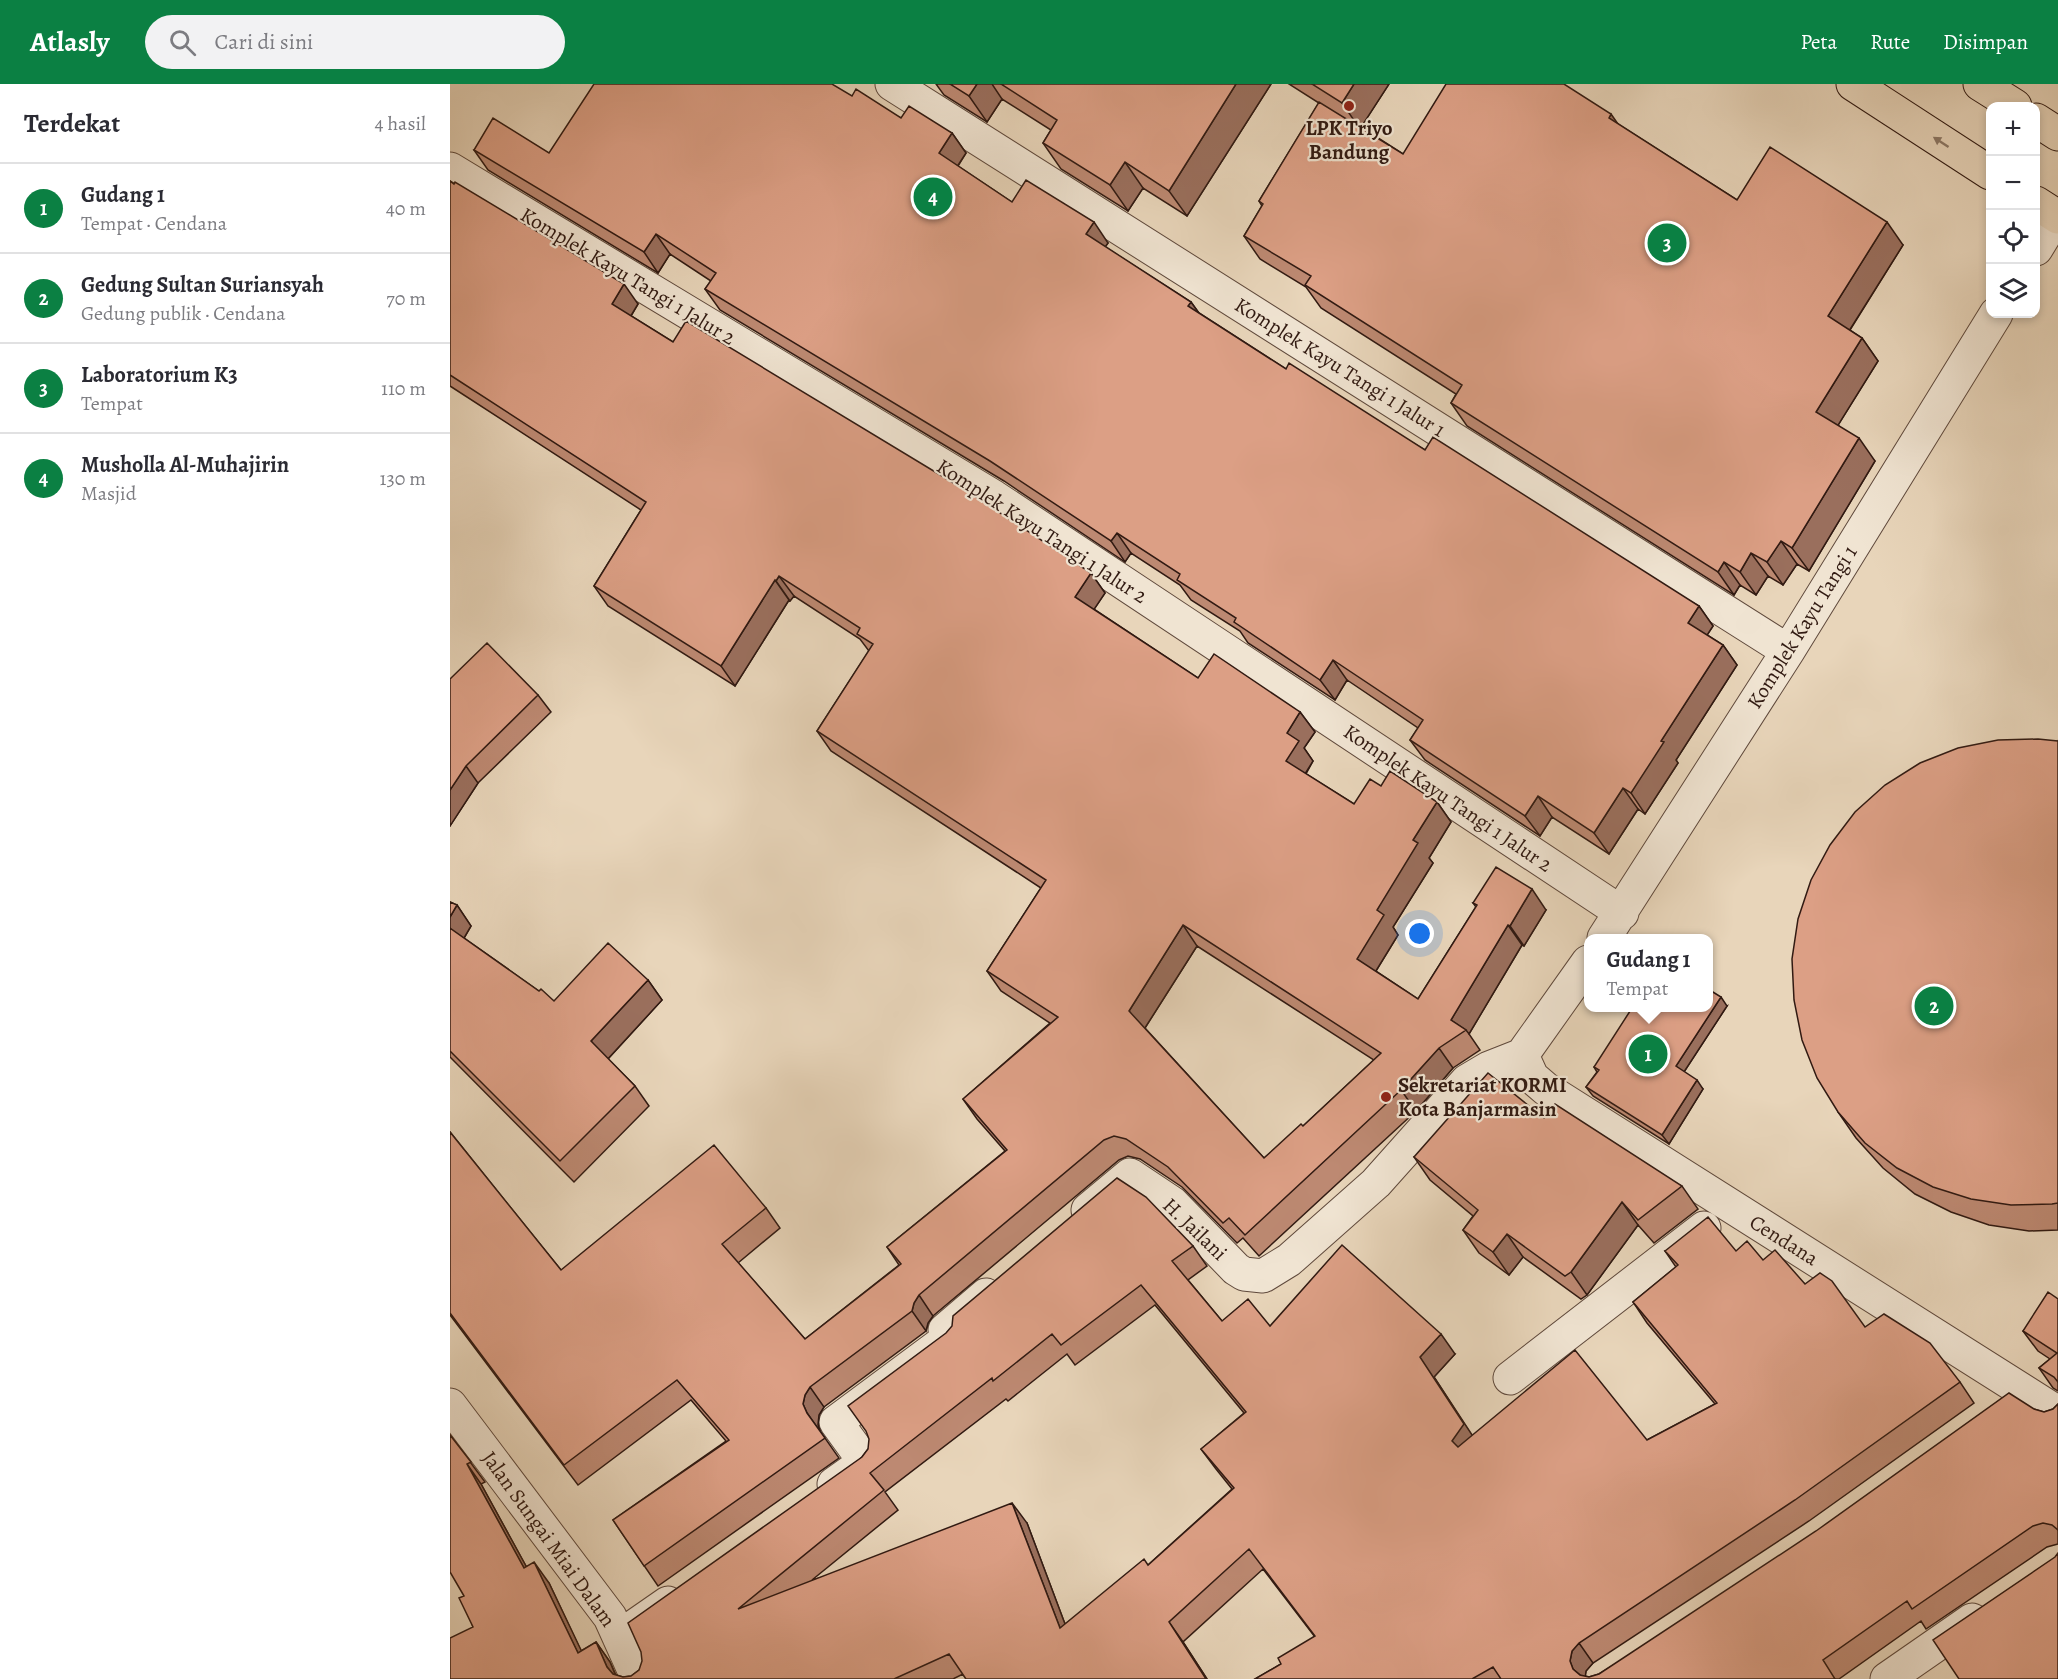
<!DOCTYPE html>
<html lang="id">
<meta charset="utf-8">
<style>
body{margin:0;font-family:Alegreya,serif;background:#f2f2f3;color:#2b2b33}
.controls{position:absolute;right:18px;top:18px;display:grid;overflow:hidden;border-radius:12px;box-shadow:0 3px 9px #0003}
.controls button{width:54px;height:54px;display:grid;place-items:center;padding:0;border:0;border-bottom:2px solid #e1e1e2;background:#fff;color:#2b2b33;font:30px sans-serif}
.you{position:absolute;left:970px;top:850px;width:21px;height:21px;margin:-15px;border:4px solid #fff;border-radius:50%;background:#1a73e8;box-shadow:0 0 0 9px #1a73e833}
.badge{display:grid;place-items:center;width:39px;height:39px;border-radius:50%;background:#0b8043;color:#fff;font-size:20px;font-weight:700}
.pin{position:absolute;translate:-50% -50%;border:3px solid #fff;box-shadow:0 2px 6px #0006}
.popup{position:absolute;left:1134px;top:850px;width:129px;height:78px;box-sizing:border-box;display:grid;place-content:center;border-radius:12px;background:#fff;filter:drop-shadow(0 2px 4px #0005);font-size:20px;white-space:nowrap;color:#7c7c81}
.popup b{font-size:22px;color:#2b2b33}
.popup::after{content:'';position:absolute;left:50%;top:100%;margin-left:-12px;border:12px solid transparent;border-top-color:#fff}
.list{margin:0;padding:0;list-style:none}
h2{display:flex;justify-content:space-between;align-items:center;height:78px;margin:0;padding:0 24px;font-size:26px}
h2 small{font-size:20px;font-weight:400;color:#7c7c81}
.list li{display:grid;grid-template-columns:39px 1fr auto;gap:18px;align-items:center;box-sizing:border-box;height:90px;padding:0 24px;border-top:2px solid #e1e1e2}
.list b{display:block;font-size:22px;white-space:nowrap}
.list p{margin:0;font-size:20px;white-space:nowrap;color:#7c7c81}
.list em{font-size:20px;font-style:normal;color:#7c7c81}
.icon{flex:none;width:33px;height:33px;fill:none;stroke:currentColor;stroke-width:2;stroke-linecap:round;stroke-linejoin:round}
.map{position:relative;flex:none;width:1608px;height:1595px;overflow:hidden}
header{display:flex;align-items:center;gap:36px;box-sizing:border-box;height:84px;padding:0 30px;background:#0b8043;color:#fff}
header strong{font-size:28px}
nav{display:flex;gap:33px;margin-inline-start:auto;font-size:21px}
.search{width:420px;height:54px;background:#f2f2f3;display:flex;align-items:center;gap:15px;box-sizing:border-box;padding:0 21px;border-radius:33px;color:#7c7c81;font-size:22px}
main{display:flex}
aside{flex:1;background:#fff}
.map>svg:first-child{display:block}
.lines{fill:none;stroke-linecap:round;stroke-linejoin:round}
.minor-casing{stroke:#5f493c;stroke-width:35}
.highway-casing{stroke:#311a12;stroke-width:35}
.minor{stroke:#f0e4d2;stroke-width:33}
.highway{stroke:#e8d5ba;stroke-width:33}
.wall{fill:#bd8972;stroke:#311a12;stroke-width:1.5;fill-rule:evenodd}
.shaded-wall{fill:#9a6f5d;stroke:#311a12;stroke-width:1.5}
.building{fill:#dc9f85;stroke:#311a12;stroke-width:1.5;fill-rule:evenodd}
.oneway{fill:#8c7866}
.poi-dot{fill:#8f2418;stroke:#f0e4d2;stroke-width:2}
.labels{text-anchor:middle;stroke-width:4.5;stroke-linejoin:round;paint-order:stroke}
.poi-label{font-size:21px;font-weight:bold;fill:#311a12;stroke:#f0e4d2}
.street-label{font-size:21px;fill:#311a12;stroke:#f0e4d2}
</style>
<header>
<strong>Atlasly</strong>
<div class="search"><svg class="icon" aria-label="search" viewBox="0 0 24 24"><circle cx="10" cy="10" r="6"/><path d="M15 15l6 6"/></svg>Cari di sini</div>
<nav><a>Peta</a><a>Rute</a><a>Disimpan</a></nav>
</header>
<main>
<aside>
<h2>Terdekat<small>4 hasil</small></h2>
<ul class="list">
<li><span class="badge">1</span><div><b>Gudang 1</b><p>Tempat · Cendana</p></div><em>40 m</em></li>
<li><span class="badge">2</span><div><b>Gedung Sultan Suriansyah</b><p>Gedung publik · Cendana</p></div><em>70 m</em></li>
<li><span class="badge">3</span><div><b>Laboratorium K3</b><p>Tempat</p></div><em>110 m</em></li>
<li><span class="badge">4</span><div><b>Musholla Al-Muhajirin</b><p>Masjid</p></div><em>130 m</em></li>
</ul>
</aside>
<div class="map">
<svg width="1608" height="1595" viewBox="0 0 1608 1595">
<rect width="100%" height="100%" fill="#e8d5ba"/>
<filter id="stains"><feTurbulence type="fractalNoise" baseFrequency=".00333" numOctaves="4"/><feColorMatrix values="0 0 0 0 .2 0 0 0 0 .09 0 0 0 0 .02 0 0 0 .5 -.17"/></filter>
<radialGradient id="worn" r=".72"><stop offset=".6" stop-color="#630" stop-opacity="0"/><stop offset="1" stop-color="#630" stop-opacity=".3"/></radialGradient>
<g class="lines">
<g class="minor-casing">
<path id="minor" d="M442,0L1338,567
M0,85L544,413L1172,829
M1586,165L1606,132
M1154,854L1338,567L1546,230
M1072,971L1082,993L1096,1005L1608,1329
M1072,971L1138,878
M638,1126L680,1091L722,1119L786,1185L794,1190L813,1192L839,1176L926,1099L1017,997L1039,984L1072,971
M1060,1294L1254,1144
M0,1321L160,1533L188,1595
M384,1400L415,1378L386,1338L499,1254L495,1246L536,1211
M169,1553L218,1519
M1437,1595L1522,1536"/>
</g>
<g class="highway-casing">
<path id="highway" d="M1403,0L1540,89
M1530,0L1565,22
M1586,36L1608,50
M1586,119L1608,133"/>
</g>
<use href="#minor" class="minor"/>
<use href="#highway" class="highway"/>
</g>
<path class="wall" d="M486,0H821L737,132L693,104L678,127L611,85L593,59L601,46L552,15L537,38L494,11Z
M839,0H939L911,43L953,70L1168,40L1287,116L1453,161L1400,246L1412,254L1428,277L1388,341L1425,377L1359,487L1347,480L1333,501L1318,492L1306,511L1290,501L1284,511L1017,342L1001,319L1006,310L871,224L856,203L810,175L794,152L812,122L809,117L869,19Z
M402,12L451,34L502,49L516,69L508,82L562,118L658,159L655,163L741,218L749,229L836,285L975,366L1249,522L1263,542L1257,551L1273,561L1287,581L1226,676L1228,679L1195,730L1188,725L1159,770L1102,733L1090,752L975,676L960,656L968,644L897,596L885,616L798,559L790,547L741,516L730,501L681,469L675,478L554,397L270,226L255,205L261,197L220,170L208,189L38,86L24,66L99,69Z
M0,97L188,220L181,232L223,258L641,489L655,509L644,525L748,594L850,628L865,648L854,664L863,677L856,690L904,720L931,702L987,718L1001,738L979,774L983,779L943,843L948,851L926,887L968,915L1026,823L1023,819L1096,826L1074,862L1072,861L1019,950L1030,966L1003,984L966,1027L809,1172L793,1154L787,1159L732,1103L690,1075L678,1072L669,1076L483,1232L478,1239L476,1247L374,1323L369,1331L368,1341L370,1347L389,1374L208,1502L163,1436L276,1357L241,1316L128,1401L0,1231V1048L111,1186L316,1124L330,1144L288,1179L355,1255L449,1181L437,1163L555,1067L527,1035L513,1015L600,939L551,907L537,887L591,804L381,667L367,647L419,567L410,555L344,512L340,517L339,516L285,602L158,522L144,502L191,426L0,302ZM747,862L924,976L853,1042L814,1074L695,944Z
M0,595L88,611L101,628L28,699L0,742Z
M1608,657V1146L1579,1147L1539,1141L1501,1128L1465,1110L1433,1084L1406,1054L1388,1028Z
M0,818L7,821L21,842L14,854L89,907L104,917L198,896L212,916L158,975L185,1002L199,1022L124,1098L0,973Z
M1277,922L1234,988L1253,1005L1219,1060L1143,1012L1136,1003L1147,988L1144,983Z
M1094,1034L1232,1102L1248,1125L1204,1159L1188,1141L1137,1211L1131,1215L1073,1173L1059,1191L1029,1169L1013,1146L1023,1132L980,1096L964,1073Z
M743,1162L757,1182L738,1196L772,1237L820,1242L1005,1270L984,1293L1022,1352L1197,1356L1265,1320L1197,1239L1183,1218L1226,1183L1215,1167H1286L1313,1176L1355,1200L1415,1243L1510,1298L1524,1319L1359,1437L1143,1579L1136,1587L1135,1592L1139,1593L1149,1590L1584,1325L1594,1328L1603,1325L1608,1320V1460L1597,1463L1476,1545L1471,1537L1389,1595H805L831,1580L865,1553L813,1485L733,1558L757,1595H516L513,1590L503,1595H0L23,1543L14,1512L0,1351L35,1398L31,1400L76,1482L99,1499L131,1567L146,1558L160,1578L166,1591L173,1593L181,1592L189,1586L412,1373L418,1365ZM705,1221L794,1329L751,1365L766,1385L782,1405L698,1481L615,1540L577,1439L362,1496L448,1426L435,1408L556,1315L558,1317L617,1270L625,1281Z
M1608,1215V1307L1603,1304L1589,1284L1600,1275L1588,1267L1573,1247Z"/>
<path class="shaded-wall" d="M527,0H542L552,15L537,38L519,12Z
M786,0H821L737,132L719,107Z
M904,0H939L910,45L892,19Z
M1161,30L1177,53L1159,34Z
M502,49L516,69L503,89L489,69Z
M675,78L693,104L678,127L660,101Z
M644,138L658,159L650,170L636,150Z
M1437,138L1453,161L1394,255L1378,232Z
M206,150L220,170L208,189L194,168Z
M174,200L188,220L176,240L162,220Z
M741,218L755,238L738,222Z
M1412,254L1428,277L1382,351L1366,328Z
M1409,354L1425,377L1359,487L1342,464Z
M667,449L681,469L675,478L661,457Z
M1331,457L1347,480L1333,501L1317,478Z
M1301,469L1318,492L1306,511L1290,488Z
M1274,478L1290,501L1284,511L1268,488Z
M641,489L655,509L639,533L625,513Z
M329,492L344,512L340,517L326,497Z
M325,496L339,516L285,602L271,582Z
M1249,522L1263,542L1252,559L1238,539Z
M1273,561L1287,581L1226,676L1228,679L1195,730L1181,709L1211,657Z
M883,576L897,596L885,616L870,596Z
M850,628L865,648L854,664L863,677L850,698L836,677L837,649Z
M16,682L28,699L0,742V706Z
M1173,704L1188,725L1159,770L1144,749Z
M1088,712L1102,733L1090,752L1075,732Z
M987,718L1001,738L979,774L983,779L943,843L948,851L921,895L907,875L927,826L963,756Z
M1082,805L1096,826L1074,862L1060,842Z
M7,821L21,842L10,861L0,847V833Z
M733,841L747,862L693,947L679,927Z
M1058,841L1072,861L1019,950L1016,946L1001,936Z
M198,896L212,916L155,978L141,957Z
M1271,913L1277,922L1232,991L1226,982Z
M989,964L1003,984L966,1027L951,1006Z
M1247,996L1253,1005L1219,1060L1212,1051Z
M1172,1118L1188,1141L1137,1211L1121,1188Z
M1057,1150L1073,1173L1059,1191L1043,1168Z
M469,1211L483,1232L478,1239L476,1247L462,1227L464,1219Z
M991,1250L1005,1270L984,1293L1028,1360L1016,1377L1002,1357L970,1273Z
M360,1303L374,1323L369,1331L368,1341L371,1349L357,1329L353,1320L355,1311Z
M17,1380L31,1400L88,1504L74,1484Z
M562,1419L577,1439L624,1564L610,1544Z
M84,1478L99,1499L142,1589L128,1569Z
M719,1538L733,1558L757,1595H756Z
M146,1558L160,1578L167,1595L157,1583Z
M1129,1559L1143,1579L1136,1587L1135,1595L1123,1585L1120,1577L1122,1567Z"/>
<path class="building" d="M144,0H382L402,12L406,5L451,34L459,22L502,49L489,69L562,118L576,96L644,138L636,150L741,218L738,222L836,285L839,279L975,366L983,353L1249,522L1238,539L1273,561L1211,657L1214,658L1181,709L1173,704L1144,749L1088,712L1075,732L960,656L973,636L883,576L870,596L784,538L786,534L727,496L730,490L667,449L661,457L540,377L255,205L266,189L206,150L194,168L24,66L43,34L99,69Z
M500,0H527L519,12Z
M551,0H786L719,107L675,78L660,101L593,59L607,36Z
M862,0H904L892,19Z
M996,0H1114L1161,30L1159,34L1287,116L1320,63L1437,138L1378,232L1412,254L1366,328L1409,354L1342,464L1331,457L1317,478L1301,469L1290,488L1274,478L1268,488L1001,319L1012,301L855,201L861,192L794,152L813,120L809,117L869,18L953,70Z
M0,97L4,100L5,98L174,200L162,220L223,258L236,237L520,409L641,489L625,513L748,594L764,570L850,628L837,649L849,657L836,677L904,720L920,695L931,702L940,687L987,718L963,756L968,759L927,826L934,831L907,875L968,915L1027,821L1023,819L1046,783L1082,805L1060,842L1058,841L1001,936L1016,946L989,964L951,1006L795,1151L779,1134L773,1139L718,1083L676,1055L664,1052L654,1056L469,1211L464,1219L462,1227L360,1303L355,1311L353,1320L357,1329L375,1354L194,1482L163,1436L279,1356L227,1296L114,1381L0,1229V1048L111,1186L264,1061L316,1124L272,1160L355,1255L451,1180L437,1163L557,1066L513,1015L608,933L537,887L596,796L367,647L423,560L407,550L410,544L329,492L326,497L325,496L271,582L144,502L196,418L0,291ZM733,841L931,969L853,1042L851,1040L814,1074L679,927Z
M37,559L88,611L16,682L0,706V595Z
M1588,655L1608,657V1119L1602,1120L1561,1121L1521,1115L1483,1103L1447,1084L1415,1059L1388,1028L1367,994L1352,956L1344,916L1342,875L1348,835L1361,796L1380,761L1405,728L1435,701L1470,679L1508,664L1548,656Z
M0,818L7,821L0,833Z
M0,844L89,907L91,905L104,917L158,859L198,896L141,957L185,1002L110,1077L0,967Z
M1258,905L1271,913L1226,982L1247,996L1212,1051L1136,1003L1149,986L1144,983L1182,924H1258Z
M1038,989L1094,1034L1105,1020L1232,1102L1188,1136L1172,1118L1121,1188L1115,1192L1057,1150L1043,1168L1013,1146L1028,1126L964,1073Z
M667,1094L696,1113L743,1162L722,1177L772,1237L798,1215L820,1242L892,1161L991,1250L970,1273L1014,1340L1002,1357L1008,1363L1125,1266L1197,1356L1267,1319L1183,1218L1228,1181L1215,1167L1258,1133L1286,1167L1297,1157L1313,1176L1325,1166L1355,1200L1370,1189L1382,1197L1415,1243L1434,1230L1480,1259L1510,1298L1345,1416L1129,1559L1122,1567L1120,1577L1123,1585L1130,1591L1139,1593L1149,1590L1366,1447L1559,1309L1584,1325L1594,1328L1603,1325L1608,1320V1446L1602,1441L1593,1439L1583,1442L1462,1525L1457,1517L1373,1576L1385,1595H1051L1043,1583L1022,1595H805L831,1580L828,1574L865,1552L799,1465L719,1538L756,1595H516L499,1570L444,1595H0V1554L23,1543L9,1514L14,1512L0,1488V1351L21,1378L17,1380L74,1484L84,1478L128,1569L146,1558L157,1583L163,1590L173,1593L181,1592L189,1586L192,1577L191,1568L178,1539L412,1373L418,1365L419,1355L416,1347L398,1322L496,1249L502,1242L503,1232ZM691,1201L796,1328L751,1365L784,1404L698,1481L694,1475L610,1544L562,1419L288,1525L434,1406L420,1389L542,1294L543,1297L602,1250L611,1261Z
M1598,1208L1608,1215V1298L1604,1293L1589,1284L1607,1269L1573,1247Z
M1608,1469V1595H1509L1483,1556L1605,1473Z"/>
<defs><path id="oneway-solid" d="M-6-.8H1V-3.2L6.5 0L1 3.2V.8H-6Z" transform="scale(1.5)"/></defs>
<use class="oneway" href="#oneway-solid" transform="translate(1491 58) rotate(-147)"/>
<g class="poi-dot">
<circle cx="899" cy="22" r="6"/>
<circle cx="936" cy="1013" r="6"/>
</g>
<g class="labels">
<g class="poi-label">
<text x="899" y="51">LPK Triyo<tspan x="899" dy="24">Bandung</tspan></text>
<text x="948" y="1008" text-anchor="start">Sekretariat KORMI<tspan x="948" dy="24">Kota Banjarmasin</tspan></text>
</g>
<g class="street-label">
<text transform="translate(178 192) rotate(31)" y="7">Komplek Kayu Tangi 1 Jalur 2</text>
<text transform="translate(890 283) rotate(32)" y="7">Komplek Kayu Tangi 1 Jalur 1</text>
<text transform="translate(592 447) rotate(33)" y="7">Komplek Kayu Tangi 1 Jalur 2</text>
<text transform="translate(1352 543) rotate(-58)" y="7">Komplek Kayu Tangi 1</text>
<text transform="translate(998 714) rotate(34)" y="7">Komplek Kayu Tangi 1 Jalur 2</text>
<text transform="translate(745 1145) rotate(44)" y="7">H. Jailani</text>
<text transform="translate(1334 1156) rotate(32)" y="7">Cendana</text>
<text transform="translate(99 1455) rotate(54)" y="7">Jalan Sungai Miai Dalam</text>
</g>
</g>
<rect width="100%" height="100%" filter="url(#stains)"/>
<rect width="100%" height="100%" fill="url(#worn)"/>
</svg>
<div class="controls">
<button>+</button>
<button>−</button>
<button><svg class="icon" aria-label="locate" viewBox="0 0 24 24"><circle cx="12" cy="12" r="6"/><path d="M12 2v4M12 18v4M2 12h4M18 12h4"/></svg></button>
<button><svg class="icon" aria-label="layers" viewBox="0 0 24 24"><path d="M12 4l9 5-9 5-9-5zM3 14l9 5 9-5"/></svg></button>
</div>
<div class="you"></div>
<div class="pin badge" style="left:1198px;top:970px">1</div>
<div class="popup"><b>Gudang 1</b>Tempat</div>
<div class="pin badge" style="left:1484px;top:922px">2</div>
<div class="pin badge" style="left:1217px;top:159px">3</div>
<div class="pin badge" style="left:483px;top:113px">4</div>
</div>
</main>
